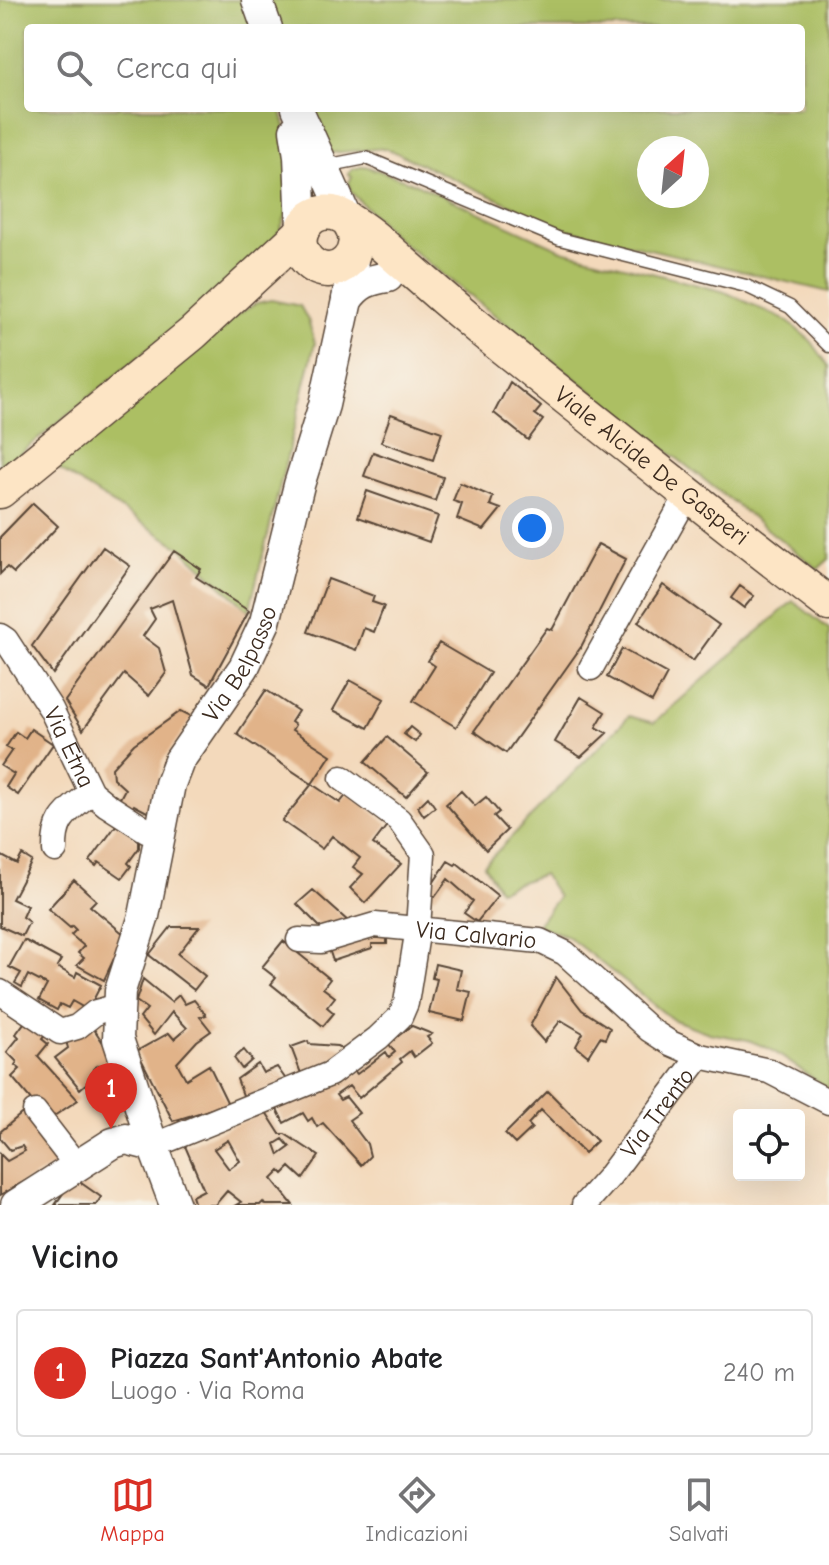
<!DOCTYPE html>
<html lang="it">
<meta charset="utf-8">
<style>
body{margin:0;font-family:"Comic Neue",sans-serif;background:#f2f2f2;color:#202124}
.controls{position:absolute;right:24px;bottom:24px;display:grid;overflow:hidden;border-radius:8px;box-shadow:0 8px 32px #0002}
.controls button{width:72px;height:72px;display:grid;place-items:center;padding:0;border:0;border-bottom:2px solid #e0e0e0;background:#fff;color:#202124;font:40px sans-serif}
.compass{position:absolute;left:637px;top:136px;width:72px;height:72px;border-radius:50%;background:#fff;box-shadow:0 8px 32px #0002;rotate:27deg}
.you{position:absolute;left:532px;top:528px;width:28px;height:28px;margin:-20px;border:6px solid #fff;border-radius:50%;background:#1a73e8;box-shadow:0 0 0 12px #1a73e833}
.badge{display:grid;place-items:center;width:52px;height:52px;border-radius:50%;background:#d93025;color:#fff;font-size:26px;font-weight:700}
.pin{position:absolute;translate:-50% -66px;filter:drop-shadow(0 2px 4px #0008)}
.pin::after{content:'';position:absolute;top:42px;width:28px;height:24px;background:inherit;clip-path:polygon(0 0,100% 0,50% 100%)}
.list{margin:0;padding:0;list-style:none}
h2{display:flex;justify-content:space-between;align-items:center;height:104px;margin:0;padding:0 32px;font-size:34px}
h2 small{font-size:26px;font-weight:400;color:#757577}
.list li{display:grid;grid-template-columns:52px 1fr auto;gap:24px;align-items:center;box-sizing:border-box;height:128px;margin:0 16px 16px;padding:0 16px;border:2px solid #e0e0e0;border-radius:8px}
.list b{display:block;font-size:30px;white-space:nowrap}
.list p{margin:0;font-size:26px;white-space:nowrap;color:#757577}
.list em{font-size:26px;font-style:normal;color:#757577}
.icon{flex:none;width:44px;height:44px;fill:none;stroke:currentColor;stroke-width:2;stroke-linecap:round;stroke-linejoin:round}
.map{position:relative;flex:none;width:829px;height:1205px;overflow:hidden}
.search{position:absolute;background:#fff;box-shadow:0 8px 32px #0002;left:24px;right:24px;top:24px;height:88px;display:flex;align-items:center;gap:20px;box-sizing:border-box;padding:0 28px;border-radius:8px;color:#757577;font-size:30px}
.sheet{height:248px;background:#fff}
nav{display:flex;justify-content:space-around;align-items:center;box-sizing:border-box;height:112px;border-top:2px solid #e0e0e0;background:#fff;font-size:22px;color:#757577}
nav a{display:grid;justify-items:center;gap:4px}
nav .on{color:#d93025}
.map>svg:first-child{display:block}
.green{fill:#acbf63;stroke:#747440;stroke-width:2;fill-rule:evenodd}
.building{fill:#e1b389;fill-rule:evenodd}
.lines{fill:none;stroke-linecap:round;stroke-linejoin:round}
.service-casing{stroke:#574436;stroke-width:15}
.minor-casing{stroke:#574436;stroke-width:27}
.tertiary-casing{stroke:#574436;stroke-width:33}
.secondary-casing{stroke:#574436;stroke-width:37}
.service{stroke:#fff;stroke-width:12}
.minor{stroke:#fff;stroke-width:24}
.tertiary{stroke:#fff;stroke-width:30}
.secondary{stroke:#fde5c5;stroke-width:34}
.labels{text-anchor:middle;stroke-width:6;stroke-linejoin:round;paint-order:stroke}
.street-label{font-size:24px;fill:#3b2a1e;stroke:#f7f3e8}
</style>
<div class="map">
<svg width="829" height="1205" viewBox="0 0 829 1205">
<rect width="100%" height="100%" fill="#f7f3e8"/>
<filter id="ink" filterUnits="userSpaceOnUse"><feTurbulence type="fractalNoise" baseFrequency=".0125" numOctaves="2"/><feDisplacementMap in="SourceGraphic" scale="16" xChannelSelector="R" yChannelSelector="G"/><feConvolveMatrix kernelMatrix="1 2 1 2 8 2 1 2 1" color-interpolation-filters="sRGB"/></filter>
<filter id="wash" filterUnits="userSpaceOnUse"><feTurbulence type="fractalNoise" baseFrequency=".006" numOctaves="4" result="noise"/><feDisplacementMap in="SourceGraphic" scale="32" xChannelSelector="R" yChannelSelector="G"/><feGaussianBlur stdDeviation="1.8" result="paint"/><feColorMatrix in="noise" values="0 0 0 0 0 0 0 0 0 0 0 0 0 0 0 0 0 1.4 0 .05"/><feComposite in="paint" operator="in"/></filter>
<g filter="url(#wash)">
<rect width="100%" height="100%" fill="#f3d9bb"/>
<path class="green" d="M0,0H243L253,28H28V108H280C296,161 300,213 262,257L0,470Z
M269,0H829V292L562,228L386,148L331,153L308,108H801V28H279ZM649,148H697V196H649Z
M365,166L414,183L562,250L725,292L787,321L811,341L829,366V559L818,569L394,236L350,191L349,182L352,177L348,174L353,169Z
M271,300L300,306L308,320L315,343L249,611L181,548L54,466L229,320L257,303Z
M793,601L829,629V1089L770,1049L748,1040L709,1033L672,1019L567,936L537,925L558,897L543,874L499,890L484,865L629,716L654,723Z"/>
<g id="blocks">
<path class="building" d="M510,382L541,407L535,414L543,420L528,440L494,413Z
M391,414L442,432L433,460L381,442Z
M373,452L443,477L435,501L364,476Z
M460,483L493,497L490,505L501,509L484,530L457,519L462,504L453,501Z
M367,491L438,516L429,542L358,517Z
M33,503L58,526L14,573L7,567L0,574V537Z
M598,544L626,559L581,647L506,753L474,731L547,628L552,630Z
M103,547L130,566L53,674L32,646Z
M174,551L201,569L196,577L249,611L209,685L193,675L172,600L150,609L155,619L143,636L159,648L166,673L149,696L124,674L83,730L65,701Z
M328,579L374,596L372,602L384,606L374,632L364,628L356,650L308,632Z
M663,585L719,625L693,661L638,622Z
M740,586L754,596L744,608L731,598Z
M439,643L490,673L456,727L413,701L435,666L428,661Z
M622,649L667,674L652,702L607,677Z
M350,680L384,699L368,728L333,710Z
M266,690L298,711L291,722L295,725L292,730L331,755L312,784L340,803L348,793L388,824L373,844L401,864L365,903L350,888L363,874L353,867L360,858L332,836L322,849L282,821L312,784L237,734Z
M581,697L605,712L596,727L607,733L581,757L555,742Z
M181,711L193,717L162,761L153,807L147,812L134,805L129,813L117,804L125,789L113,778L112,768L134,744Z
M410,727L420,735L415,742L404,734Z
M31,729L53,744L18,795L6,787L14,774L1,766L12,750L6,747L16,732L25,738Z
M387,737L428,772L406,797L365,762Z
M461,791L475,806L486,797L499,812L494,816L507,830L486,850L446,804Z
M428,797L435,807L424,816L418,807Z
M117,824L139,840V848L128,863L131,866L122,878L99,862L96,866L90,861Z
M0,855L17,864L22,855L32,861L12,899L27,906L22,917L29,922L22,936L0,926Z
M448,861L455,865L457,863L498,896L477,922L464,913L473,901L448,879L435,897L429,894L434,882Z
M74,880L96,900L90,906L125,935L104,980L77,965L84,958L78,953L84,946L71,935L76,930L72,926L70,928L48,909Z
M313,890L350,923L325,932L297,904Z
M171,927H199L178,954L205,976L194,990L149,955Z
M387,932V944H372V948L333,961L328,946Z
M24,940L61,960L57,967L75,977L77,972L101,985L88,1010L72,1001L68,1008L60,1004L57,1010L39,1000L47,985L28,975L22,987L15,983L21,973L9,967Z
M283,941L330,979L323,988L335,997L327,1007L334,1013L323,1026L271,984L276,978L262,967Z
M435,964L461,970L457,989L471,992L464,1021L429,1013L437,979L432,978Z
M556,977L582,1010L610,1028L605,1039L600,1037L588,1056L576,1046L583,1033L561,1020L544,1042L530,1026Z
M143,979L171,1002L179,995L185,1004L194,1000L206,1015L200,1017L211,1031L197,1041L177,1063L186,1079L209,1065L228,1104L173,1121L137,1051L169,1033L174,1039L187,1028L172,1012L154,1035L140,1018L147,1009L136,1001Z
M27,1019L47,1033L42,1039L48,1044L38,1056L78,1100L48,1120L12,1077L20,1069L15,1065L17,1062L7,1052L19,1037L16,1034Z
M92,1026L122,1072L108,1081L99,1065L94,1068L89,1081L80,1089L55,1058L68,1048L66,1041Z
M412,1026L432,1034L427,1037L432,1043L414,1057L410,1051L400,1059L402,1062L359,1098L349,1086L336,1095L340,1100L346,1097L359,1113L349,1120L367,1144L370,1156L361,1165L323,1123L317,1127L312,1118L308,1121L303,1113L284,1123L277,1109L335,1079L351,1067L357,1074L386,1052L389,1057L395,1052L388,1043Z
M308,1041L309,1044L337,1046L347,1051L302,1076L291,1047Z
M244,1050L252,1060L242,1069L234,1058Z
M258,1064L263,1073L277,1067L287,1081L244,1098L237,1079Z
M548,1091L597,1141L584,1153L541,1110L528,1124L532,1128L515,1144L505,1134Z
M27,1109L64,1160L0,1195V1154L7,1161L25,1151L22,1146L10,1150L0,1138V1132Z
M266,1112L280,1134H285L319,1156L303,1179L290,1167L283,1174L280,1171L272,1179L293,1205H265L263,1202L260,1205H236L241,1202L227,1191L215,1205H195L192,1196L204,1190L185,1146ZM283,1139L290,1147L279,1155L275,1144ZM228,1140L240,1161L229,1169L214,1149Z
M74,1178L101,1197L96,1205H55Z"/>
</g>
</g>
<g filter="url(#ink)">
<use href="#blocks" fill-opacity="0" stroke="#574436" stroke-width="2"/>
<g class="lines">
<g class="service-casing">
<path id="service" d="M325,166L366,158L560,239L746,286L790,307L829,346"/>
</g>
<g class="minor-casing">
<g id="minor">
<path id="s1" d="M0,636L6,640L51,709L91,792L107,805L146,830L160,836"/>
<path d="M591,668L688,494"/>
<path d="M55,850C54,817 68,812 91,792"/>
<path id="s2" d="M299,940L321,941L375,925L540,941L565,953L650,1030L670,1043L700,1056L769,1071L829,1102"/>
<path d="M0,992L60,1032L77,1027L96,1012L118,1006"/>
<path d="M35,1112L76,1165"/>
<path d="M153,1146L330,1074L378,1038L400,1017L406,1003L418,928L423,854L399,820L342,778"/>
<path id="s3" d="M584,1205L608,1178L700,1056"/>
</g>
</g>
<g class="tertiary-casing">
<g id="tertiary">
<path d="M257,0L267,28"/>
<path d="M297,108L347,219"/>
<path d="M295,130L299,156L302,228"/>
<path d="M347,300C359,283 369,280 388,277"/>
<path id="s4" d="M153,1146L118,1039L120,991L144,916L170,784L179,761L244,667L265,622L299,485L324,405L347,300L354,253"/>
<path d="M16,1205L113,1143L126,1139L153,1146L175,1205"/>
</g>
</g>
<g class="secondary-casing">
<g id="secondary">
<path id="s5" d="M347,219C373,251 334,287 308,261C288,241 307,208 333,213C341,214 348,220 355,224C372,234 387,249 402,262C429,286 457,310 485,333C599,424 713,515 829,604"/>
<path d="M0,491L193,333L300,234"/>
</g>
</g>
<use href="#service" class="service"/>
<use href="#minor" class="minor"/>
<use href="#tertiary" class="tertiary"/>
<use href="#secondary" class="secondary"/>
</g>
</g>
<g class="labels">
<g class="street-label">
<text dy="8" stroke="none"><textPath href="#s5" startOffset="570">Viale Alcide De Gasperi</textPath></text>
<text dy="8" stroke="none"><textPath href="#s4" startOffset="514">Via Belpasso</textPath></text>
<text dy="8" stroke="none"><textPath href="#s1" startOffset="132">Via Etna</textPath></text>
<text dy="8" stroke="none"><textPath href="#s2" startOffset="180">Via Calvario</textPath></text>
<text dy="8" stroke="none"><textPath href="#s3" startOffset="118">Via Trento</textPath></text>
</g>
</g>
</svg>
<div class="controls">
<button><svg class="icon" aria-label="locate" viewBox="0 0 24 24"><circle cx="12" cy="12" r="6"/><path d="M12 2v4M12 18v4M2 12h4M18 12h4"/></svg></button>
</div>
<svg class="compass" viewBox="-18 -18 36 36"><path d="M0-13l5 13h-10z" fill="#e53935"/><path d="M0 13l5-13h-10z" fill="#757577"/></svg>
<div class="you"></div>
<div class="pin badge" style="left:111px;top:1129px">1</div>
<div class="search"><svg class="icon" aria-label="search" viewBox="0 0 24 24"><circle cx="10" cy="10" r="6"/><path d="M15 15l6 6"/></svg>Cerca qui</div>
</div>
<section class="sheet">
<h2>Vicino<small></small></h2>
<ul class="list">
<li><span class="badge">1</span><div><b>Piazza Sant'Antonio Abate</b><p>Luogo · Via Roma</p></div><em>240 m</em></li>
</ul>
</section>
<nav>
<a class="on"><svg class="icon" aria-label="map" viewBox="0 0 24 24"><path d="M3 6l6-2 6 2 6-2v14l-6 2-6-2-6 2zM9 4v14M15 6v14"/></svg>Mappa</a>
<a><svg class="icon" aria-label="directions" viewBox="0 0 24 24"><path d="M12 3l9 9-9 9-9-9zM9 14v-3h6M13 9l2 2-2 2"/></svg>Indicazioni</a>
<a><svg class="icon" aria-label="saved" viewBox="0 0 24 24"><path d="M7 4h10v16l-5-4-5 4z"/></svg>Salvati</a>
</nav>
